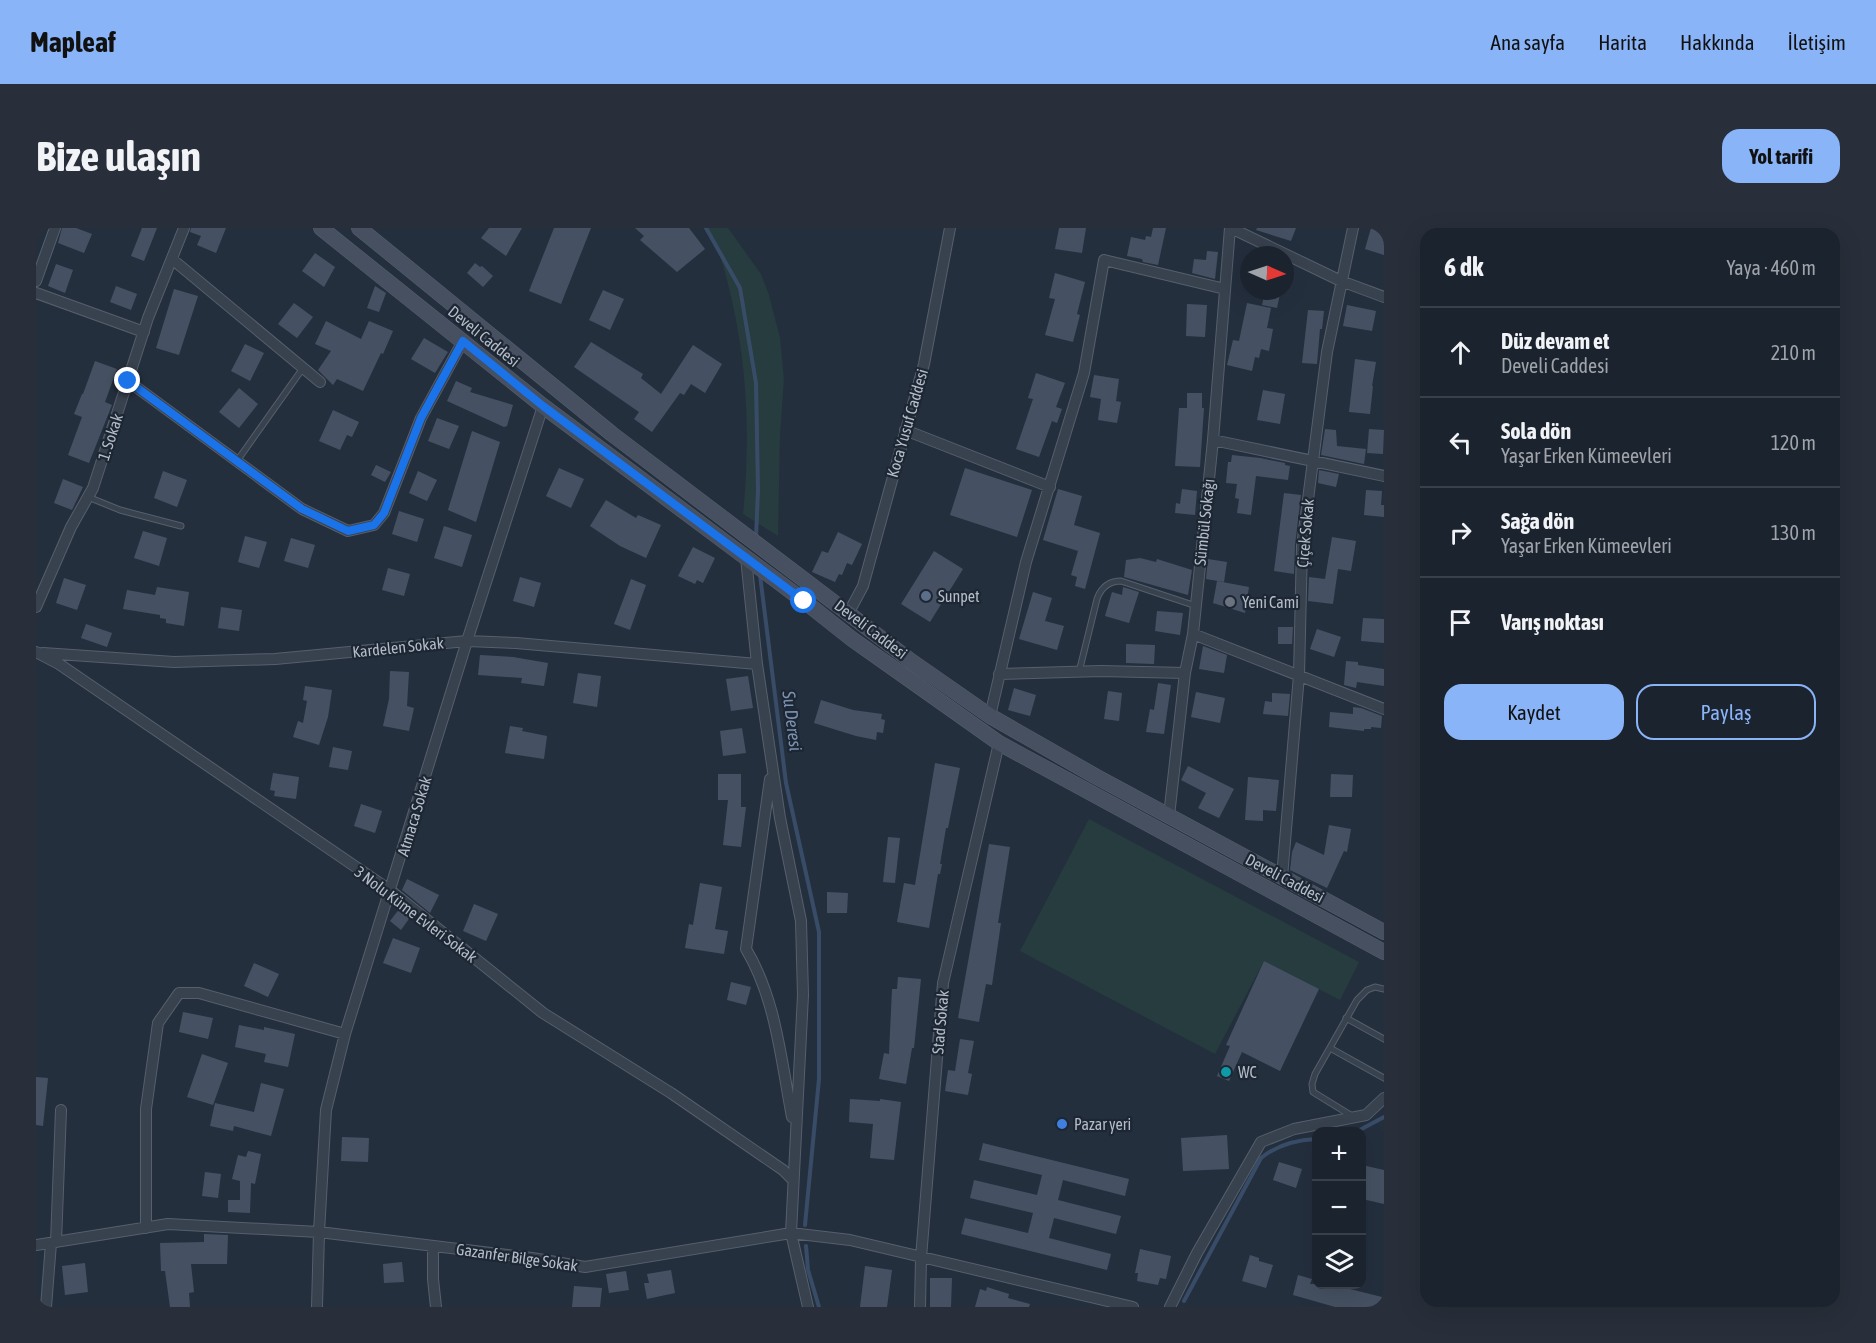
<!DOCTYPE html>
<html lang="tr">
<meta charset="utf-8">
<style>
body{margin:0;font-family:"Asap Condensed",sans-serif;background:#282f3a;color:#f1f3f6}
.controls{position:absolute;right:18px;bottom:18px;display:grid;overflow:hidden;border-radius:12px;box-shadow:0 6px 24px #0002}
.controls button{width:54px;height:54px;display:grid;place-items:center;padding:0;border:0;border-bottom:2px solid #39404a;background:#1b232e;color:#f1f3f6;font:30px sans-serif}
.compass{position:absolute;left:1204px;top:18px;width:54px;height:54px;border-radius:50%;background:#1b232e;box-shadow:0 6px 24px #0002;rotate:93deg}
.stop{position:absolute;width:18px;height:18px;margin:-14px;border:4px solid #1a73e8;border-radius:50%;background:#fff}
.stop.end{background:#1a73e8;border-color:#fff;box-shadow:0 2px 6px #0008}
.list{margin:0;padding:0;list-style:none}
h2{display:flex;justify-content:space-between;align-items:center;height:78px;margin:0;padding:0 24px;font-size:26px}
h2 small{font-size:20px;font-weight:400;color:#a0a4aa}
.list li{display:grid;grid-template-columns:39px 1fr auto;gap:18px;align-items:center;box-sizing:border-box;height:90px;padding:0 24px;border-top:2px solid #39404a}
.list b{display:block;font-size:22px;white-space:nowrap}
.list p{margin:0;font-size:20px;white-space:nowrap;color:#a0a4aa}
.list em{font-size:20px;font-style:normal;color:#a0a4aa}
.actions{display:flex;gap:12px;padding:18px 24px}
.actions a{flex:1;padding:14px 0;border:2px solid #8ab4f8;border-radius:18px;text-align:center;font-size:21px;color:#8ab4f8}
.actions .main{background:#8ab4f8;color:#111}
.icon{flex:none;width:33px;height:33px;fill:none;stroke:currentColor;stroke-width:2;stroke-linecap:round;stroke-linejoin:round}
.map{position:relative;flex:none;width:1348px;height:1079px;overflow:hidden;border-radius:18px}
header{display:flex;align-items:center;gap:36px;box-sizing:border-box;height:84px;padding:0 30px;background:#8ab4f8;color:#111}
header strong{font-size:28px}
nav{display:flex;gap:33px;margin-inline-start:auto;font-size:21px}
.intro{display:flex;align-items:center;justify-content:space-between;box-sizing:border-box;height:144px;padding:0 36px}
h1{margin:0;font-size:42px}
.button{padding:15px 27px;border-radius:18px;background:#8ab4f8;color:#111;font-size:21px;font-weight:700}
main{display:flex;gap:36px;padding:0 36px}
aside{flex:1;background:#1b232e;border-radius:18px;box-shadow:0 6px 24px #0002}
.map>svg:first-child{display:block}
.green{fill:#263c3f}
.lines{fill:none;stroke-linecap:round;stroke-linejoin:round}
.stream{stroke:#394c67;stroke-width:4}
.building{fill:#455162}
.lane-casing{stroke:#565f6c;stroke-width:7}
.street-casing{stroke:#565f6c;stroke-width:12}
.secondary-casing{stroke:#565f6c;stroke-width:16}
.lane{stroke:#38414e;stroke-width:5}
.street{stroke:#38414e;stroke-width:10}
.secondary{stroke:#465061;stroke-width:15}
.route{stroke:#1a73e8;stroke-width:8}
.service-dot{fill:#5c6f8a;stroke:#1d2633;stroke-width:2}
.worship-dot{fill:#6b7280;stroke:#1d2633;stroke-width:2}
.culture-dot{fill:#0f9aa8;stroke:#1d2633;stroke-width:2}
.shop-dot{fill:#3f7fe0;stroke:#1d2633;stroke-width:2}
.labels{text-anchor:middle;stroke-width:4.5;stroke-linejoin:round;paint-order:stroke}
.street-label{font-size:16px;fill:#b4bcc9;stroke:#1d2633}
.poi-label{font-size:16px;fill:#b4bcc9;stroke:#1d2633;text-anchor:start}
.water-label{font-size:18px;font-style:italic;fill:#7c92b1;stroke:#1d2633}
</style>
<header>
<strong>Mapleaf</strong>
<nav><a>Ana sayfa</a><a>Harita</a><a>Hakkında</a><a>İletişim</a></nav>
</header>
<div class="intro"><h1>Bize ulaşın</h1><a class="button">Yol tarifi</a></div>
<main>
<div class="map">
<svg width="1348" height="1079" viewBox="0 0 1348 1079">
<rect width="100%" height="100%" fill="#242f3e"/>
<path class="green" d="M669,0H692L725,46L733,67L744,110L748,151L744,207L742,308L707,286C714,214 712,143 696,73C690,47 685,22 669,0Z
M1053,591L1323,734L1304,772L1228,733L1179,826L984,723Z"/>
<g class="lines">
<path class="stream" d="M670,0L704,60L720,155L722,262L720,310
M724,347L750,555L783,704V851L769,997
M1320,904L1348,889
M770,1018L772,1042L783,1079
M1148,1073L1225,930C1241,917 1260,912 1280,911"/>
</g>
<path class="building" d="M26,0H40L56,6L48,25L22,15Z
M106,0H121L108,33L95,28Z
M155,0H190L180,25L161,17L165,8L154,4Z
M453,0H486L470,28L445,10Z
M518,0H555L525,76L493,63Z
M599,0H653L669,21L641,44L604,12L608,8Z
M1023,0H1050L1046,25L1019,21Z
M1117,0H1130L1122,37L1107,34L1106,31L1091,28L1095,9L1109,12L1110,8L1115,9Z
M1221,0H1260L1255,13L1220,2Z
M1335,0H1348V27L1329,21Z
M1171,23L1182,24L1179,51L1156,45L1158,31L1170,32Z
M279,25L299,39L288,59L266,43Z
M439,35L444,39L446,38L457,48L447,59L431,45Z
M20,36L37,42L29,65L12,58Z
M1019,45L1049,54L1041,86L1044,87L1037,114L1009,107L1019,71L1013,70Z
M80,58L101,66L95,82L74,74Z
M339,58L350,65L343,84L331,80Z
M138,61L162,68L143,127L120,120Z
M567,62L588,71L574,102L553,92Z
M1229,63L1244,66L1241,80L1226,77Z
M258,75L277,89L261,110L242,96Z
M1211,75L1235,80L1231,100L1237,101L1233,123L1225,121L1223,130L1219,129L1216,143L1191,137L1197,112L1203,113Z
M1151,76L1171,77L1169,109L1150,108Z
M1311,77L1340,83L1336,103L1307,98Z
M1272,82L1288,83L1286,101H1284L1281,136L1266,135Z
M290,93L325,111L333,93L357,103L347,126L345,125L327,163L301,151L297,157L282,142L295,123L279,116Z
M388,110L412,124L399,145L375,131Z
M555,114L607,146L605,150L625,166L657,117L686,136L669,165L655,156L648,167L644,165L616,204L598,191L603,184L538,139Z
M209,116L228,125L214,153L195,143Z
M1319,131L1340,134L1336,158H1337L1334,186L1313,184Z
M59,133L81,141L69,174L76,177L53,235L32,227L46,189L38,186L46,166H47Z
M1000,145L1029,155L1020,179L1026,181L1021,195L1016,193L1003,229L980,221L997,171L992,170Z
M1058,147L1083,151L1080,173L1085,174L1081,195L1062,192L1065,171L1054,169Z
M420,153L436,160L434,164L477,177L471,198L468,199L411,173Z
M203,160L222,176L203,200L183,184Z
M1227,162L1249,166L1244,196L1221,192Z
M1151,165H1166V180H1168L1164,239L1139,238L1143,180H1151Z
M297,182L323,194L316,209L311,207L304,222L283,213Z
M401,190L423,198L413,221L392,213Z
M1289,201L1300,202L1301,218L1330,221L1328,236L1285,227Z
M1333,201L1348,202L1347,226L1331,225Z
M436,203L464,214L440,294L412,282Z
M1196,227L1224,230L1249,235V237L1254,238L1252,252L1220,248L1215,287L1201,285L1203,271L1199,270L1201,256L1190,255L1192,234H1195Z
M340,237L355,244L349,254L335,247Z
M523,240L548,251L535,280L510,268Z
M929,240L996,262L981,309L914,287Z
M1283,242L1303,246L1300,259L1282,255Z
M127,243L151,252L141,279L118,270Z
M382,243L401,252L391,273L373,265Z
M27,251L47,259L36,282L18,275Z
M1022,261L1046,268L1038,297L1064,305L1049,361L1039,358L1041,349L1035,347L1042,323L1007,312Z
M1146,261L1161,263L1159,287L1139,285L1140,275L1144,276Z
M1330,262L1346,263L1345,277H1348V289L1328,287Z
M1248,265L1265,267L1259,317L1258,346L1238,343Z
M570,272L600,290L602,287L625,297L610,330L584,318L554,298Z
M363,283L388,291L381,314L356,306Z
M408,298L436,307L426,339L398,330Z
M107,303L131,310L123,338L98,330Z
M802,304L826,316L816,337L811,335L806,347L803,346L799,354L776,344L786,323L792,325Z
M209,308L231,314L223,340L202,334Z
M1296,309L1320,313L1315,343L1302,341L1297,376L1272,373L1273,349L1289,351Z
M255,310L279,317L272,340L248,333Z
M657,319L679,330L667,355L661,352L659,356L642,348Z
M898,323L927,341L894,394L865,376Z
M1104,330L1120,334L1121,331L1156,342L1152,367L1088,349L1090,332Z
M1172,331L1191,334L1188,354L1170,351Z
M352,340L374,346L368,368L346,362Z
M484,349L505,355L498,379L477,373Z
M28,350L50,357L41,382L20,375Z
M595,351L610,357L594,402L578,396Z
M1181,353L1213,359L1209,385L1177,375Z
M121,359L153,364L148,398L130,395V391L124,390V387L87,381L91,362L119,367Z
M1087,359L1103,364L1093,395L1069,388L1076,364L1086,367Z
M997,364L1016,370L1009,393L1028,398L1021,422L983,411Z
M185,379L206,382L203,403L182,400Z
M1121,383L1147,385L1144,407L1119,403Z
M1327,390L1348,391V415L1325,413Z
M50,396L76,405L71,419L45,410Z
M1242,399H1257L1256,416H1242Z
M1281,401L1305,409L1298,429L1274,421Z
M1090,416L1119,417L1118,436L1090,435Z
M1167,418L1191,427L1188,445L1163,441Z
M444,427L477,429L512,435L508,458L485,455L486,450L442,447Z
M1310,433L1322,434V437L1348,441V458L1321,454L1320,460L1308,457Z
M354,443L373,444L371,478L378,480L373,503L347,498L353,471Z
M542,445L565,448L561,479L537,475Z
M712,448L717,480L695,483L690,451Z
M1122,455L1135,457L1128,506L1110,504L1114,481L1118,482Z
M269,458L296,462L292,489L283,517L257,509L262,493L267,495L271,473L267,472Z
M978,460L1000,467L994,488L972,482Z
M1072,463L1086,465L1083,493L1068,491Z
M1160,464L1189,470L1184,495L1155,489Z
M1236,465L1254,466L1252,488L1227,486L1229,473L1236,474Z
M785,472L817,482L846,486L845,491L849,492L847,505L841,504L840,512L820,508L778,495Z
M1317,479L1325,480L1346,488L1345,500L1335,499V501H1328V503L1293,499L1294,484L1317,486Z
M474,498L487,500L486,503L511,508L508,531L469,525Z
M706,500L710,525L687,528L684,503Z
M297,519L316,523L312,542L293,539Z
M899,535L924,540L912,600H910L904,636H906L904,646H902L893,700L861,694L868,655L879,657Z
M1152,538L1198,561L1183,590L1162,580L1170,565L1145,552Z
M237,545L263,549L260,571L238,568L239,563L234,562Z
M682,546H705V579H710L705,619L687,617L692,572H682Z
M1295,546L1317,547L1316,569H1294Z
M1212,549L1243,552L1240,583L1227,582V593L1209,592Z
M325,576L346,583L339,605L318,598Z
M1293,597L1315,601L1311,624L1308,623L1291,660L1254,642L1256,624L1260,614L1288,627Z
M852,609L864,610L859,655L847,654Z
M953,616L974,619L962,695H965L956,757L950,756L943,794L922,790Z
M371,651L403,667L394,685L366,662Z
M664,655L686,659L679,701L692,703L688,726L649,720L653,696L657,697Z
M791,664L812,665L811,685H791Z
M438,676L462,686L450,713L427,703Z
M364,680L375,688L365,702L354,693Z
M357,710L384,720L375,745L347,735Z
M1228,733L1283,761L1244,843L1206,824L1193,853L1181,848L1194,818L1190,817Z
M218,735L243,746L232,769L208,758Z
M862,749L885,751L878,820H876L870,856L843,851L848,825L853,826L856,761H861Z
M695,754L715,759L710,777L691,772Z
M147,784L177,790L172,811L143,804Z
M203,797L228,802V799L259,806L252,839L228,834L230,826L199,819Z
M924,811L938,813L932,845L936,846L932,867L909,863L912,842L919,843Z
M166,826L192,835L177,877L151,869Z
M0,849L12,850L7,898L0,897Z
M225,855L248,861L235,908L198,898L197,903L174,898L179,875L218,884Z
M814,871L844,873V871L865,874L858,932L834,930L837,896L813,894Z
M1191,907L1193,941L1147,943L1145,910Z
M306,909L333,910L332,934L305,933Z
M947,915L1093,951L1089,968L1027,952L1022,972L1085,988L1080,1006L1018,990L1013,1010L1075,1026L1071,1042L925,1006L929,990L992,1005L997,985L934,970L938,952L1001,967L1006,947L943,932Z
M212,923L225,926L219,956L215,955L214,985L192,984V972H204V953L196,951L202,927L210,929Z
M1243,934L1266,941L1260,960L1237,952Z
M1326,937L1348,942V976L1326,971Z
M169,944L185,946L182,970L166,968Z
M168,1006L192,1007L191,1036H155L158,1064L153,1065L154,1079H134L129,1043H125L124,1015L168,1014Z
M1104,1021L1135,1028L1130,1051L1124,1050L1122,1057L1101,1053L1102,1045H1099Z
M1214,1027L1223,1030V1033L1237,1037L1230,1060L1206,1053Z
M366,1034L368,1054L348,1055L347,1036Z
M49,1035L52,1064L29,1067L26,1038Z
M829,1038L856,1042L851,1079H824Z
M635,1042L639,1065L611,1071L608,1055H613L611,1046Z
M590,1043L593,1062L573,1065L570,1046Z
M1262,1047L1276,1051L1274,1056H1294L1346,1069L1344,1079H1299L1257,1067Z
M894,1050H916L915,1079H894Z
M538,1058L566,1060L564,1079H536Z
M951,1059L973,1066L972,1070L994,1076L993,1079H939L944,1061L950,1063Z"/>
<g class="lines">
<g class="lane-casing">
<path id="lane" d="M201,233L267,140
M52,269L84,282L145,298
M1043,444L1061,371C1065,360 1072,353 1085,353L1160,378
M1310,790L1348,811
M1294,820L1348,850
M1316,888L1277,864L1276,856L1279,846L1321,772L1331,762L1339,759L1348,761"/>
</g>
<g class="street-casing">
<path id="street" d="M1195,0L1305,53L1348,69
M136,31L284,154
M0,53L19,0
M0,65L108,104
M92,153L266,281L312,303L338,297L348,285L385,190L427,113
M869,202L1014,259
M1177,212L1348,248
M710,330L721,436L744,590L765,693L767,767L755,1005L772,1079
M0,379L35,299L57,260L112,90L148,0
M812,386L827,358L888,136L914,0
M1157,406L1348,481
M0,424L23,436L355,663L507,785L635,865L747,942L757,952
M7,425L138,434L239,431L431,413L480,415L721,436
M963,446L1065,443L1149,445
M954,488L990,334L1048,145L1068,32L1189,61
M734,551L710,721C740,771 745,832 756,889
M1133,588L1149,445L1157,406L1177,212L1194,0
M1246,649L1263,447L1266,318L1291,124L1317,0
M110,1000V881L122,795L143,765H163L309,806
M20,1014L25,882
M0,1017L132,996L283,1004L496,1030L549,1039L755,1005L814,1012L1097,1079
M397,1018V1051L400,1079
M10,1079L15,1015
M281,1079L283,1004L290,882L309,806L431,413L507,178
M884,1079L885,1030L907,755L963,515
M1134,1079L1161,1025L1225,914L1258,901L1330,887L1348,870"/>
</g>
<g class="secondary-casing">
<path id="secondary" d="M285,0L507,178L768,373L816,411L963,515L1348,724
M323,0L576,206L875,433L954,488L1059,548L1348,704"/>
</g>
<use href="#lane" class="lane"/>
<use href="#street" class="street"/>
<use href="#secondary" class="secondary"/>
</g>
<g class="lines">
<path class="route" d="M92,153L266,281L312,303L338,297L348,285L385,190L427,113L507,178L768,373"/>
</g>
<circle class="service-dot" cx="890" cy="368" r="6"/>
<circle class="worship-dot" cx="1194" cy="374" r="6"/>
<circle class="culture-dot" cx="1190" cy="844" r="6"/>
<circle class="shop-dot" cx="1026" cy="896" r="6"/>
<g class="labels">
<g class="street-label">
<text transform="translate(448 108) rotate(39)" y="6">Develi Caddesi</text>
<text transform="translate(871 195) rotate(-74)" y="6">Koca Yusuf Caddesi</text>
<text transform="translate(74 209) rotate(-72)" y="6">1. Sokak</text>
<text transform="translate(1168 294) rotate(-84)" y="6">Sümbül Sokağı</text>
<text transform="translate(1269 305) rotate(-85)" y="6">Çiçek Sokak</text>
<text transform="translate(835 401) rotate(37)" y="6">Develi Caddesi</text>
<text transform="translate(362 419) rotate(-6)" y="6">Kardelen Sokak</text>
<text transform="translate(378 588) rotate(-73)" y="6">Atmaca Sokak</text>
<text transform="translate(1249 650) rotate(28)" y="6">Develi Caddesi</text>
<text transform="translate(380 686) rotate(37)" y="6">3 Nolu Küme Evleri Sokak</text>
<text transform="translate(904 794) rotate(-85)" y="6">Stad Sokak</text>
<text transform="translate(481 1029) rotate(8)" y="6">Gazanfer Bilge Sokak</text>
</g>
<g class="poi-label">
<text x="902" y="374">Sunpet</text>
<text x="1206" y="380">Yeni Cami</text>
<text x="1202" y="850">WC</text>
<text x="1038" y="902">Pazar yeri</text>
</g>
<g class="water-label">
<text transform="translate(756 493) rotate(83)" y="6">Su Deresi</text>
</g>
</g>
</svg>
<div class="controls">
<button>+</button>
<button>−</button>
<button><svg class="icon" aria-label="layers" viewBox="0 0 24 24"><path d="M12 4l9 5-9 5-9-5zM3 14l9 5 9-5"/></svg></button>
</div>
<svg class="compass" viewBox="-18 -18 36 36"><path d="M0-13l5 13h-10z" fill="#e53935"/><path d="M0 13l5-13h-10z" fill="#a0a4aa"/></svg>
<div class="stop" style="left:768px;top:373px"></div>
<div class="stop end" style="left:92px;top:153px"></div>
</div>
<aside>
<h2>6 dk<small>Yaya · 460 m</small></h2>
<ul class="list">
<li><svg class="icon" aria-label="ahead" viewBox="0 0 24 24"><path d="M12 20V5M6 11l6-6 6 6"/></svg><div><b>Düz devam et</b><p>Develi Caddesi</p></div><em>210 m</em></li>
<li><svg class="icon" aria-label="left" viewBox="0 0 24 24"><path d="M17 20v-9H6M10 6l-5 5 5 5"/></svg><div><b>Sola dön</b><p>Yaşar Erken Kümeevleri</p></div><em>120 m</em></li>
<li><svg class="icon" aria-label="right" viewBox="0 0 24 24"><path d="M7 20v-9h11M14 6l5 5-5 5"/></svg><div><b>Sağa dön</b><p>Yaşar Erken Kümeevleri</p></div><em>130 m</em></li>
<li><svg class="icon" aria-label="arrive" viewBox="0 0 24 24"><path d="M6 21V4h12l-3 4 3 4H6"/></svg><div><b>Varış noktası</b></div></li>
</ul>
<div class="actions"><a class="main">Kaydet</a><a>Paylaş</a></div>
</aside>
</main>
